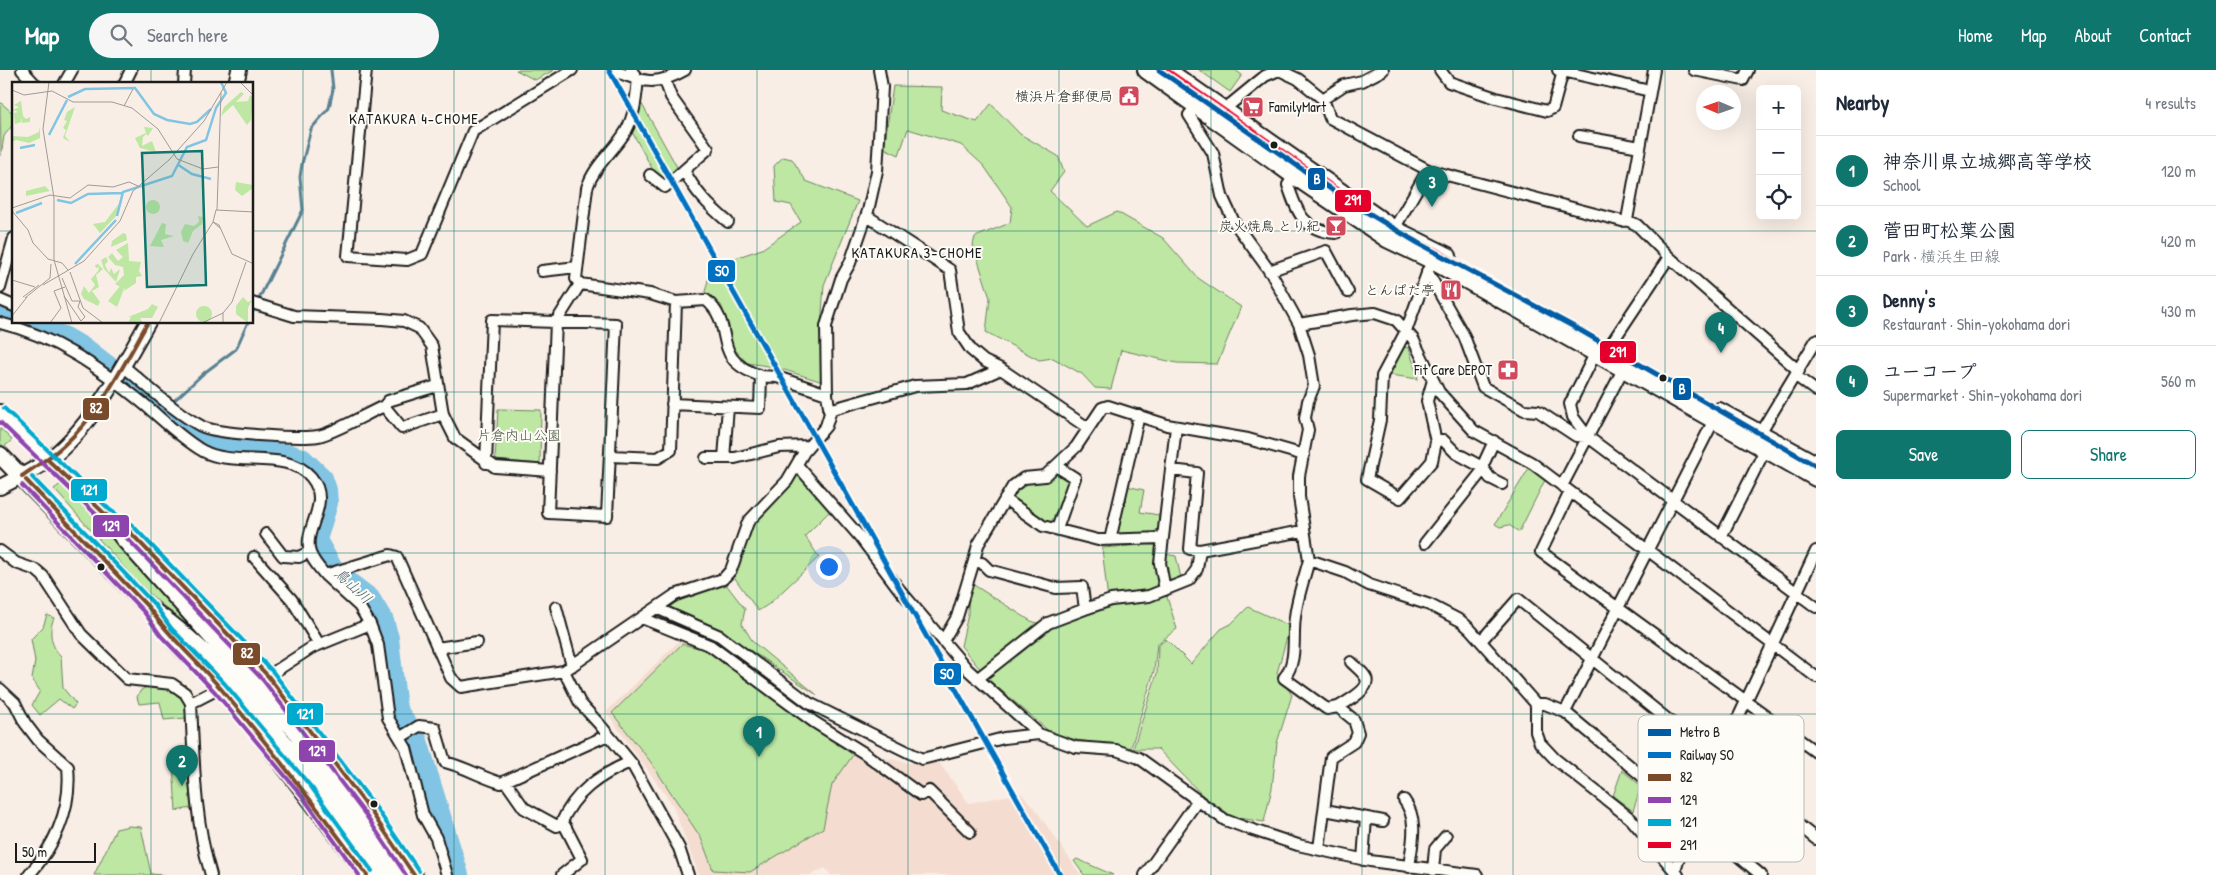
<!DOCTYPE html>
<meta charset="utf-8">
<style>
body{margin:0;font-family:"Patrick Hand","Klee One",sans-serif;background:#f6f6f7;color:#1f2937}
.controls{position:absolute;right:15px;top:15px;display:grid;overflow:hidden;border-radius:8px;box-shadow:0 5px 20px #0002}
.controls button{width:45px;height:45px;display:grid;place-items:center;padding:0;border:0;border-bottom:1px solid #e0e1e3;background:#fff;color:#1f2937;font:25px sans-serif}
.compass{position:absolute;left:1696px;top:15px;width:45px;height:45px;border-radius:50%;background:#fff;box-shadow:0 5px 20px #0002;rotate:272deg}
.scale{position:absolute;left:15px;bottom:12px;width:81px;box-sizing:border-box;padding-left:5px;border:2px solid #1c1c1c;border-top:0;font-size:14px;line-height:18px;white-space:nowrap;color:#1c1c1c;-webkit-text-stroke:4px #fdfcf7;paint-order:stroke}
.you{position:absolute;left:828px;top:496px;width:18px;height:18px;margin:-12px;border:4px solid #fff;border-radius:50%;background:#1a73e8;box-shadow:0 0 0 8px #1a73e833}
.badge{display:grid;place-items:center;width:32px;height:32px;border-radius:50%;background:#0f766e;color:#fff;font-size:16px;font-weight:700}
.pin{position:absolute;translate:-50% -41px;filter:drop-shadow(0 1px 2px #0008)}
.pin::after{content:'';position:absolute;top:26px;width:18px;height:15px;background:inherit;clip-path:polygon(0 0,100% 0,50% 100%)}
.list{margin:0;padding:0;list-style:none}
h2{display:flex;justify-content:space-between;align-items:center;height:65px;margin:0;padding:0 20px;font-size:21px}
h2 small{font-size:16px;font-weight:400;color:#747a83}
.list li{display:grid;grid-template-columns:32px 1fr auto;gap:15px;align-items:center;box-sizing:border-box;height:70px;padding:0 20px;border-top:1px solid #e0e1e3}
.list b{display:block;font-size:19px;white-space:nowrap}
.list p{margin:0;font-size:16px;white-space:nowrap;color:#747a83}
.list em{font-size:16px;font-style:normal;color:#747a83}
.actions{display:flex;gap:10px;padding:15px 20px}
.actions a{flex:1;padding:11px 0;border:1px solid #0f766e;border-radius:8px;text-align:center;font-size:18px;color:#0f766e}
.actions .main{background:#0f766e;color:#fff}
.icon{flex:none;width:28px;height:28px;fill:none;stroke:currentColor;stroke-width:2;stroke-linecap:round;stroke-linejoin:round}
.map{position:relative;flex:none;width:1816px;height:805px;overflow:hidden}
header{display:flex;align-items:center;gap:30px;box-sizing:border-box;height:70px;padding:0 25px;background:#0f766e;color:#fff}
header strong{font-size:24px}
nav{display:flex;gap:28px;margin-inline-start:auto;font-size:18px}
.search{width:350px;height:45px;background:#f6f6f7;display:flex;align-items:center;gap:12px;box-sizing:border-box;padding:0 18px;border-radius:28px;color:#747a83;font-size:19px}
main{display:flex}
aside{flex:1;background:#fff}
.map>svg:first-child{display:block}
.built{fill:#f4ddd0}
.green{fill:#bde7a3;stroke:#6c8260}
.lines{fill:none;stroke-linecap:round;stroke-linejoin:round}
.stream{stroke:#598193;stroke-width:3}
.river{stroke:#82c4e3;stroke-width:20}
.street-casing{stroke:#1c1c1c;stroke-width:14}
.secondary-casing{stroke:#1c1c1c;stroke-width:18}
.primary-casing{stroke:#1c1c1c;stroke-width:20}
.street{stroke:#fdfcf7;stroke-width:10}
.secondary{stroke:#fdfcf7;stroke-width:14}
.primary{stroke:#fdfcf7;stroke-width:16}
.bus-1-casing{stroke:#fdfcf7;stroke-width:8}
.bus-2-casing{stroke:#fdfcf7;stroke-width:8}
.bus-3-casing{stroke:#fdfcf7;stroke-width:8}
.bus-4-casing{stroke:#fdfcf7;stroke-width:8}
.bus-1{stroke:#7a4b2a;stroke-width:4}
.bus-2{stroke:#8e44ad;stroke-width:4}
.bus-3{stroke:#00a9ce;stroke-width:4}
.bus-4{stroke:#e4002b;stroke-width:4}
.rail-1-casing{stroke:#fdfcf7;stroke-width:9}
.rail-1{stroke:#0071c1;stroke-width:5}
.metro-1-casing{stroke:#fdfcf7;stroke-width:9}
.metro-1{stroke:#005ba5;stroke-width:5}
.grid{fill:none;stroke:#0f766e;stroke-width:1;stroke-opacity:0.55}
.bus-dot{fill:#1c1c1c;stroke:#fdfcf7;stroke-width:2}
.labels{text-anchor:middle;stroke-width:4;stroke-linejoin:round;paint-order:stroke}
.poi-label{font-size:14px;fill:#1c1c1c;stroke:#fdfcf7;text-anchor:end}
.park-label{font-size:14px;fill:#4c5944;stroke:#fdfcf7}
.neighbourhood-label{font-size:15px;letter-spacing:1px;fill:#1c1c1c;stroke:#fdfcf7}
.water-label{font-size:15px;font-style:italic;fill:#455f6c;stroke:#fdfcf7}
.inset-river{fill:none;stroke:#82c4e3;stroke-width:2.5}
.inset-road{fill:none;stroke:#a19a95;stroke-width:1}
.view{fill:#0f766e;fill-opacity:0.15;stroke:#0f766e;stroke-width:2.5}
.inset-edge{fill:none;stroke:#1c1c1c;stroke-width:2.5}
.key{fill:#fdfcf7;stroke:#bab9b5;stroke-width:1}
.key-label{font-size:14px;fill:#1c1c1c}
.line-badge{stroke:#fdfcf7;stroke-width:2}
.badge-label{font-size:14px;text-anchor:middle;font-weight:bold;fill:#fff}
</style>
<header>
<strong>Map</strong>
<div class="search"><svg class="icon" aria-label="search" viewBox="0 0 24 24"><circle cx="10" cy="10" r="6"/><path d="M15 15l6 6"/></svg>Search here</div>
<nav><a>Home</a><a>Map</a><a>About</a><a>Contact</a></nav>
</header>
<main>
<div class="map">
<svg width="1816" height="805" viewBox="0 0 1816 805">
<rect width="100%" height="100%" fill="#f9eee5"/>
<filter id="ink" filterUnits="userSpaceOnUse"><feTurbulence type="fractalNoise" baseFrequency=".02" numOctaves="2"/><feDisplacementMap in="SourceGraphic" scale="10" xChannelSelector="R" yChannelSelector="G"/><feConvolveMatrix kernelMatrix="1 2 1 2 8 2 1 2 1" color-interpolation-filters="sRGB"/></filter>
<g filter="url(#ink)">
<path class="built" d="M681,569L713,579L857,682L925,696L938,691L969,733L1021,723L1036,740L1081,805H831L825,798L811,805H699L672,734L606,642Z"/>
<path class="green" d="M516,0H554L535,10Z
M1199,0H1235L1242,5L1230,22Z
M893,16L942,17L941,40L977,52L991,34L1020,64L1058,86L1064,102L1050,121L1087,156L1117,142L1163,168L1198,208L1241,237L1217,294L1177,293L1121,280L1111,319L1095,318L1082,304L1053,288L1039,290L986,262L990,228L973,175L975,167L1010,153L1012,137L984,96L961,75L908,59L899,85L884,78Z
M639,29L677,97L662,111L654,102L631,60Z
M0,32L14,44V53L4,66L1,86Z
M783,87L792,89L806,111L858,131L824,215L821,257L826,313L775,297L747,293L732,276L729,256L721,235L705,222L710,202L732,189L762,179L801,152L791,135L776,132L774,96Z
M1402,277L1409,278L1418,309L1390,305Z
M498,339L541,340L540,394L495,390Z
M0,358L12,370L4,377L0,373Z
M1529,398L1546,408L1519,462L1509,455L1500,457L1495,454Z
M1057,400L1070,408L1052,451L1047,452L1011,426L1016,416Z
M798,404L830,441L805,466L819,487L769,534L758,541L732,504L751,454Z
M62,413L203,567L222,589L140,515L54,419Z
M1127,416L1144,420L1140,442L1159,445V457L1152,464L1118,465L1117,462Z
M1156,474V492L1177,559L1157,574L1154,601L1131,678L1077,670L1051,663L989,610L961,576L968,544L969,512L1031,551L1050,557L1109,538L1102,478Z
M1165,484L1176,486L1181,508L1169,513L1164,498Z
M725,513L745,539L742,554L753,572L817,625L723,562L670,540L669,535Z
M1248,537L1290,556L1277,603L1292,625L1277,673L1272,718L1264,752L1233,747L1202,725L1158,679H1133L1157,603L1158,576L1166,569L1191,594L1221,559L1231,554Z
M47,545L54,548C48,561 51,577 61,586L63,618L76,634L72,639L59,629L40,645L32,635L40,621L32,609L35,591L31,569L43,557Z
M682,574L711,581L853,685L832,715L823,758L750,802L713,800L701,768L650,691L612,643Z
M149,616C173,619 186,620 186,648L164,650L160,632L139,634L137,627L141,620Z
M187,691L191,738L176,741L173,694Z
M1622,700L1641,716L1633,741L1613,726Z
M129,756L141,757L151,804L163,805H94L116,759Z
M1077,789L1113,805H1084L1074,791Z"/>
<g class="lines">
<path class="stream" d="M252,243L303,140L300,107L302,94L311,59L329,38L333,19L331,0
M164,340L204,303L236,279L248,252"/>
<path class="river" d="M0,242L14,247
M28,252L66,267L88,280L208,373L238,380L289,384L302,388L323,408L327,420L328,433L317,470L331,495L345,509L370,528L384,551L389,568L397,639L418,671L459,805"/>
<g class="street-casing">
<path id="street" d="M22,0L35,14
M366,0L348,186L407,190L422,184L473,61L572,0
M612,0C643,12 656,17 685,0
M1383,0L1362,11L1344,15L1323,29L1330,48L1428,100L1622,151L1627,150L1637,155L1669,187L1799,301
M1440,0L1449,12L1496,28L1547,41L1553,38L1563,1
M1558,0L1650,21
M1694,0L1743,10L1748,0
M64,14L72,0
M124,14L131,0
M184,14L185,0
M1199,33L1189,45L1213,83L1222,126L1234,152L1271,203L1299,254L1309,285L1314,316L1308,331L1305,348L1308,360L1299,406V427L1309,490L1345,502L1369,515L1430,535L1461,551L1470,559L1536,634V662L1540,673L1555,689L1631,749L1678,805
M1221,42L1265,6L1279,0L1298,9L1323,29
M1579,66L1640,77
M684,100C695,122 709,136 728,152
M650,105L665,117L708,79L671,27L665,11
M1294,106L1288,115C1297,143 1304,161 1336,163
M867,146L950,200L959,262L971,280L984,291L1001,299L1088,358
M1627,150L1654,0
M1394,159L1428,100
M1433,187L1406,261L1382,306L1380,350L1367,409L1400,428L1432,391L1436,372L1427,331L1433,310
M542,201L577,197
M1269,201L1326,181L1348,222
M1427,201L1464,266L1483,317L1524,340L1538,341L1576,366L1588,367
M580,214L576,209L587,118C594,95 614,81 626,61C635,45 636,27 638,9L631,0
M0,218L14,168
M0,230L14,236
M252,233L294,246L382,249L404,251L419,258L432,276L443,344L455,368L495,397L550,401
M0,253C55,266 101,299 144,334C163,350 181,368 203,381C234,398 288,379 311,407C333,434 302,457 310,483C313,491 319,498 325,505L390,485L397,487L451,608L461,617L564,601L675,525L723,509L731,500L748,452L787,411L804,382L826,356L830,343L827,324L826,256L841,209L850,193L868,141L877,101L882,17L879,0
M1299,254L1352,245L1375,243L1396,250L1413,269L1439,322L1474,361L1532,393L1816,607
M1609,277L1669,187
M1596,282L1570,334L1573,347L1588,367L1816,537
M123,296C148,316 173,341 201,356C215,364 301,369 318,366C334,363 368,343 384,336L388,331L437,316
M761,306L777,307L827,324
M1796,306L1816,321
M384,336L402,358L443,344
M829,340L915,316L967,314L1001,299
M1757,368L1816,270
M1436,370H1443L1456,383L1482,397
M1494,371L1482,397L1490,408L1502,414
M610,386L658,388L671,380L676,232
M706,388H735L779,377L808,376
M724,388L728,337
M486,393L492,250L616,254L607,446L548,443L556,252L580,214L650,224L676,232L706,230C738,257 707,288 761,306L760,338L672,334
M798,396L860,467L899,519L968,600L1039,664L1075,677L1116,680L1139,688L1225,750L1244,757L1298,775L1370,791L1477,805
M1056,396L1075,408L1057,459
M1171,400L1197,403L1190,479L1200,480
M1562,416L1629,288
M1570,422L1541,482L1816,682
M1005,429L1043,456L1098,470L1163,468
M266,464L283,486L299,487L309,482
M1721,467L1768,374
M1110,470L1139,345
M1425,473L1483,400
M0,481L16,493L36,500L43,506L81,564L127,609L172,614L185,623L191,633
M254,487L292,530L319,574
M1309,490C1304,509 1297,528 1295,547C1292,567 1298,591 1284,608L1327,639L1338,637L1354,650L1358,663L1354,672L1331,687L1319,779
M974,491L978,475L1013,416L1024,408L1045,406L1076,377L1102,338L1108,336L1167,355L1248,369L1304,385
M325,505L359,536L370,554L378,575L388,648L406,678L423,745L436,768L447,805
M1165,520L1160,493L1176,357
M556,537L572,596
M656,538L720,566L809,633L922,689L1004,668L1039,664
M642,548L711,576L814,652L864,683L921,725L929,721L970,762
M943,571L957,547L974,491L982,493L989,500L1056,518L1082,517L1085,539L1111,530L1149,526L1189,510L1197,499L1200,480L1303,461
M1481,571L1518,529L1816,769
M437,578L477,572
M564,601L580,633L600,655L632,694L679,778L688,805
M268,606L311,578L370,554
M977,609L1048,553L1085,539
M0,619L15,633L25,653L38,670L68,697C72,738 55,775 29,805
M1536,634H1545L1565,642L1716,346
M1338,637C1346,632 1371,619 1366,608C1363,602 1356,597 1351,592
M1565,642L1761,805
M401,667L419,656L435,658L445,692C465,697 481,707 501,713L608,665
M505,711L524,738L557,756L561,754C574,722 600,705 630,692
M1404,730C1419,750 1412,774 1409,797
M1325,740L1383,751
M561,754L565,756L582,789L562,805
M1363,790L1366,748
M1433,800L1435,779L1446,766
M1675,801L1692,747L1816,481
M211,805C194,749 194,692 191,633L220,618
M1145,805L1198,730"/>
</g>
<g class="secondary-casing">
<path id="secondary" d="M236,14L239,0
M0,417C16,409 32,401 47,391C91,359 121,299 148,252"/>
</g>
<g class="primary-casing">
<path id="primary" d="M1146,0L1294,106L1387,169L1431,190L1816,408
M1167,0L1394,159L1448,186
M1719,341L1816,394
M0,343L106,445L124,469L295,660L398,805
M0,385L149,538C206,577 243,620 285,674C319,717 351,760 382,805
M174,508L268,606L370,740L414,805
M155,546C173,574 199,594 221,619C273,679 320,741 367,805"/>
</g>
<use href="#street" class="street"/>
<use href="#secondary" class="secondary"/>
<use href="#primary" class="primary"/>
<g class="bus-1-casing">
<path id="bus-1" d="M48,390L106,445L127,459L268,606L370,740L414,805
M22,406C36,396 50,388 63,376C100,343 123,296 148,252
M26,410L149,538C170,568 198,592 222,620C273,681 320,741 367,805"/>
</g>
<g class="bus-2-casing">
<path id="bus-2" d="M0,352L102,450L123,464L263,610L365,744L406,805
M22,415L144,542L161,566L215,622L302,726L359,805"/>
</g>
<g class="bus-3-casing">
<path id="bus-3" d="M4,338L110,440L132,455L273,602L375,736L419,801
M32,407L154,534L171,558L225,614L312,718L372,801"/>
</g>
<g class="bus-4-casing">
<path id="bus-4" d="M1167,0L1394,159L1437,180L1816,394"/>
</g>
<use href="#bus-1" class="bus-1"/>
<use href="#bus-2" class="bus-2"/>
<use href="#bus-3" class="bus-3"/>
<use href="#bus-4" class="bus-4"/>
<g class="rail-1-casing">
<path id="rail-1" d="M609,0L1060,805"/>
</g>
<use href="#rail-1" class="rail-1"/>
<g class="metro-1-casing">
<path id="metro-1" d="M1159,0L1345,129L1418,173L1578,259L1816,396"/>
</g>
<use href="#metro-1" class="metro-1"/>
</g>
</g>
<path class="grid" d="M151,0V14M303,0V805M454,0V805M605,0V805M757,0V805M908,0V805M1059,0V805M1211,0V805M1362,0V805M1513,0V805M1665,0V805M0,161H14M252,161H1816M151,252V805M0,322H1816M0,483H1816M0,644H1816"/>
<defs>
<g id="civic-square" transform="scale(1.125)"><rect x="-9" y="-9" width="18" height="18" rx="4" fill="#d1495b" stroke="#fdfcf7"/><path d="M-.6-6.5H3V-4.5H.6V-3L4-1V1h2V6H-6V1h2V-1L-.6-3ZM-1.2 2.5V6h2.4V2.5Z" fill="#fff"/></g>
<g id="supermarket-square" transform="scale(1.125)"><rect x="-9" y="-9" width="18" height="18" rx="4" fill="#d1495b" stroke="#fdfcf7"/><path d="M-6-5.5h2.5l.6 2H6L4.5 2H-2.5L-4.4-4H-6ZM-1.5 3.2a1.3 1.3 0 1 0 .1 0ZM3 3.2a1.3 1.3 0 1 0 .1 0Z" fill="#fff"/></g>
<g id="bar-square" transform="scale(1.125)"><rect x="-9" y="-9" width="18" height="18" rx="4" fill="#d1495b" stroke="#fdfcf7"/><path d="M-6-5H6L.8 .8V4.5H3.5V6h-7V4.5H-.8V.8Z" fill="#fff"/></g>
<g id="restaurant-square" transform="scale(1.125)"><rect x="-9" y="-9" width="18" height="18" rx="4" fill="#d1495b" stroke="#fdfcf7"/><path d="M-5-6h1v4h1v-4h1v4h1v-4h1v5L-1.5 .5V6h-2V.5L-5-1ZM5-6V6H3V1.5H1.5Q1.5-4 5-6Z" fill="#fff"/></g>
<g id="pharmacy-square" transform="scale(1.125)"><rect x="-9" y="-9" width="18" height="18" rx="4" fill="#d1495b" stroke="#fdfcf7"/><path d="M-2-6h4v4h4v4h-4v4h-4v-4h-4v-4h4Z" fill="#fff"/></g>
</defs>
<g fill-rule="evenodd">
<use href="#civic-square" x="1129" y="26"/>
<use href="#supermarket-square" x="1253" y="37"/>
<use href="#bar-square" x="1336" y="156"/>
<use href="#restaurant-square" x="1451" y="220"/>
<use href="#pharmacy-square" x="1508" y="300"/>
</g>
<g class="bus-dot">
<circle cx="1274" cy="75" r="4.5"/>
<circle cx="1663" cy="308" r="4.5"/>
<circle cx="101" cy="497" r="4.5"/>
<circle cx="374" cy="734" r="4.5"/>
</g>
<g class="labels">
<g class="poi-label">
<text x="1113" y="31">横浜片倉郵便局</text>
<text x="1269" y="42" text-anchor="start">FamilyMart</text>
<text x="1320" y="161">炭火焼鳥 とり紀</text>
<text x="1435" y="225">とんぱた亭</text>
<text x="1492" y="305">Fit Care DEPOT</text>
</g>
<g class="park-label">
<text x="519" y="370">片倉内山公園</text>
</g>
<g class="neighbourhood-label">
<text x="414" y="54">KATAKURA 4-CHOME</text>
<text x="917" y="188">KATAKURA 3-CHOME</text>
</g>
<g class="water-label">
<text transform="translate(353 516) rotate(43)" y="5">鳥山川</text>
</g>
</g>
<g transform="translate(12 12)">
<rect width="241" height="241" fill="#f9eee5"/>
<path d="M229,10L232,12L224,20L236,19L238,13L241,16L239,38L235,43L221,23L209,34L212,25ZM9,19L11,34L14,37L18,35V40L10,41L9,35V40L3,42L2,31L6,30L1,28L7,25L2,23ZM63,25L53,54L58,60L51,56L54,48L51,46L55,39L52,38L55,30ZM28,44V56L17,61L4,58L0,60V54L16,55L27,50ZM132,45L141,46L136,54L134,52L131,55L130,64L140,59L144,70L128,66L123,56L134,51ZM224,100L241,103V106L230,114L223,108ZM33,104L38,109L14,114V109ZM134 125a7 7 0 1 1 14 0a7 7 0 1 1-14 0ZM109,119L105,133L88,151L81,142L93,140ZM186,134L191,135L190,142L181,149L176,161L171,159L169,150L173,142L182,144L187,140ZM150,141L154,142L153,152L162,154L149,158L152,165L138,164ZM111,151L114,152L115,158L99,165L100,159ZM116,161L117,179L129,180L127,189L130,194L124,195V201L112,209L113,207L103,202L112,193L111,185L103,183L96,175L100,171L106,179L111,175L104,168ZM94,175L96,179L93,183L97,191L99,186L102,192L108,187L104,200L92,187L89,178ZM86,182L91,187L84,193L87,205L80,209L88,220L86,224L72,217L69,212L72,204L77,211L83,203L79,197L86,189L87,185L84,186L83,183ZM108,204L112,207L105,225L96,219ZM231,215L236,220L240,218L236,226V241L224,232V224ZM140,222L146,225L140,236H128L131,241H116L119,235H116L136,227ZM184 232a8 8 0 1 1 16 0a8 8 0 1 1-16 0Z" fill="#bde7a3"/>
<path class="inset-river" d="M56,15L73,7L123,6L142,32L155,38L178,42L185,40L199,27M37,53L55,18M8,66L23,63M165,82L180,92L199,97M45,118L59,121L76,112L110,111M4,131L30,121M105,134L111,110L160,94L175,65L194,58L204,26L214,11L209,0M63,182L104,138"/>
<path class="inset-road" d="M37,0L31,47L42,116V178L60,241M228,0L242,14M0,8L12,13L40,9L61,20H100L120,26L146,47L165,77L191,87L206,85M112,24L121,7M0,126L38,113L58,116L76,103L101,105L117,100L126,104M205,128L209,11M0,129L16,148L21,161L36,177L50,181L56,188M208,146L201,140L207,143L220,172L242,182M58,190L71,226L91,241M50,196L60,219H68M0,198L23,205M31,203L72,179L108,139L121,109L157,78L192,39L215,0M52,214L69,239L73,235L66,225L68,219M11,215L27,203M13,216L38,196L39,182M0,234L15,215M38,241L49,226L42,209L53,205M147,241L181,172L201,140L204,128L242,130M190,241L211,231M211,241V231L220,220L234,180"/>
<path class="view" d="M190,69L194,203L135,205L130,71Z"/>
<rect width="241" height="241" class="inset-edge"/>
</g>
<rect x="1638" y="645" width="166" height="147" rx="8" class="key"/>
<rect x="1648" y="659" width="23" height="7" fill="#005ba5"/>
<rect x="1648" y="682" width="23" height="6" fill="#0071c1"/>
<rect x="1648" y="704" width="23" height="7" fill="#7a4b2a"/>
<rect x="1648" y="727" width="23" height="6" fill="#8e44ad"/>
<rect x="1648" y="749" width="23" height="7" fill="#00a9ce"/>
<rect x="1648" y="772" width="23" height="6" fill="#e4002b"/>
<g class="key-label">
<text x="1680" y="667">Metro B</text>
<text x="1680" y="690">Railway SO</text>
<text x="1680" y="712">82</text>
<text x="1680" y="735">129</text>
<text x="1680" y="757">121</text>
<text x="1680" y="780">291</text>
</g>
<g class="line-badge">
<rect x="1307" y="97" width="19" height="24" rx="5" fill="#005ba5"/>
<rect x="1334" y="119" width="38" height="24" rx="5" fill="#e4002b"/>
<rect x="707" y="189" width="29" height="24" rx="5" fill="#0071c1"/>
<rect x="1599" y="270" width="38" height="24" rx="5" fill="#e4002b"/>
<rect x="1672" y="307" width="20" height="24" rx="5" fill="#005ba5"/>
<rect x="82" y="327" width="28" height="24" rx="5" fill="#7a4b2a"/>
<rect x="70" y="408" width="38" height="24" rx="5" fill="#00a9ce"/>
<rect x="92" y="444" width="38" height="24" rx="5" fill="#8e44ad"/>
<rect x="232" y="572" width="29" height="24" rx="5" fill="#7a4b2a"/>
<rect x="933" y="592" width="29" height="24" rx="5" fill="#0071c1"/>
<rect x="286" y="632" width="38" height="24" rx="5" fill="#00a9ce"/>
<rect x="298" y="669" width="38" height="24" rx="5" fill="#8e44ad"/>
</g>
<g class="badge-label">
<text x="1317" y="114">B</text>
<text x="1353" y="135">291</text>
<text x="722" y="206">SO</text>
<text x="1618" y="287">291</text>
<text x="1682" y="324">B</text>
<text x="96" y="343">82</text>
<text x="89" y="425">121</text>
<text x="111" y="461">129</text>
<text x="247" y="588">82</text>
<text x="947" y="609">SO</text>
<text x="305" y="649">121</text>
<text x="317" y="686">129</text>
</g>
</svg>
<div class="controls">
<button>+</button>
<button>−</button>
<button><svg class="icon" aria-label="locate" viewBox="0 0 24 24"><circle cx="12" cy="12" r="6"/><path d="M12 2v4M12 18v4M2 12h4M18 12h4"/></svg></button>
</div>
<svg class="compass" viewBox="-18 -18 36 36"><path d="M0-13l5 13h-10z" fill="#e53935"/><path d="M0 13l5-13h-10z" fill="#747a83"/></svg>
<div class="scale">50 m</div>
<div class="you"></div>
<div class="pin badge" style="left:759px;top:687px">1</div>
<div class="pin badge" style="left:182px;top:716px">2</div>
<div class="pin badge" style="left:1432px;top:137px">3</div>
<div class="pin badge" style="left:1721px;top:283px">4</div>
</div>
<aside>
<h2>Nearby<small>4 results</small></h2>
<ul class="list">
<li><span class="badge">1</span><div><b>神奈川県立城郷高等学校</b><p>School</p></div><em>120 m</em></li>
<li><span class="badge">2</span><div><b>菅田町松葉公園</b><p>Park · 横浜生田線</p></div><em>420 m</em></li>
<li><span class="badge">3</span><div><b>Denny's</b><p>Restaurant · Shin-yokohama dori</p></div><em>430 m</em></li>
<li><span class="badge">4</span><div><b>ユーコープ</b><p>Supermarket · Shin-yokohama dori</p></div><em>560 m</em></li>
</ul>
<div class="actions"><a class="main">Save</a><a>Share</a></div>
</aside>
</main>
